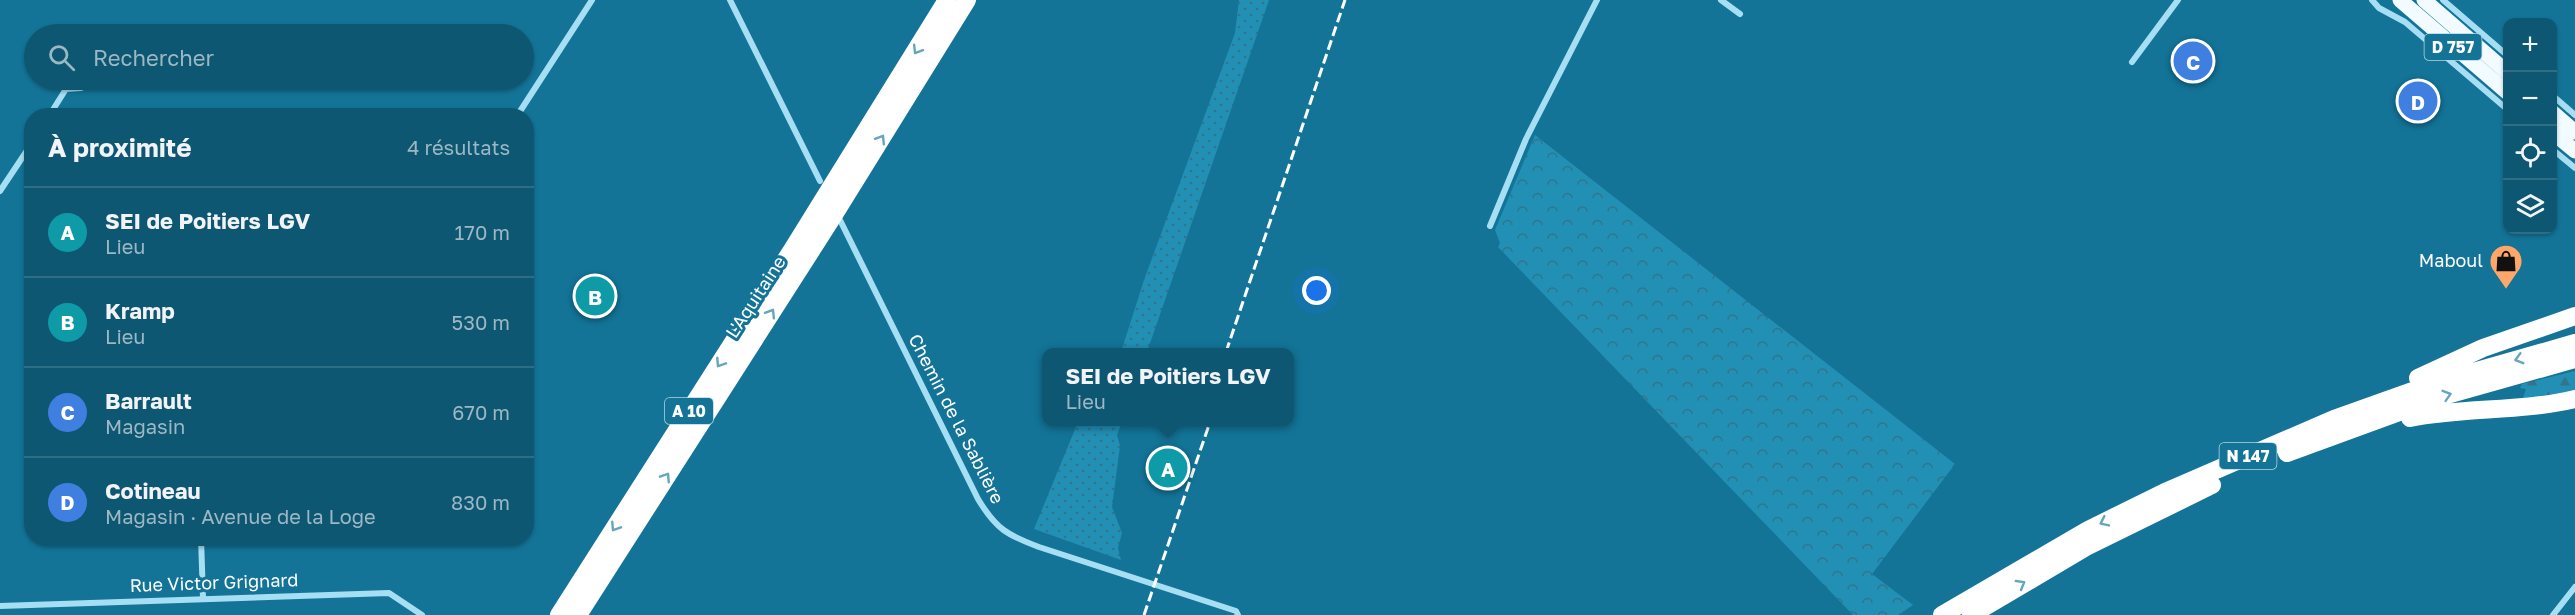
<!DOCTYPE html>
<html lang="fr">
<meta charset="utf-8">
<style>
body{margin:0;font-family:"Golos Text",sans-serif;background:#175d77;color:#f1f3f6}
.controls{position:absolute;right:18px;top:18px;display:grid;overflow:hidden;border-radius:12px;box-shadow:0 2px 4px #0004}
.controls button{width:54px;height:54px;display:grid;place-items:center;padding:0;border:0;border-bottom:2px solid #2e6d84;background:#0e5772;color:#f1f3f6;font:30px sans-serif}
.you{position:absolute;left:1317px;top:291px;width:21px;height:21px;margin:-15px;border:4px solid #fff;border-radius:50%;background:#1a73e8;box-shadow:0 0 0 9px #1a73e833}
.badge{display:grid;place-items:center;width:39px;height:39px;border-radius:50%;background:#eead8d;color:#fff;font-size:20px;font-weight:700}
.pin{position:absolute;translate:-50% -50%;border:3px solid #fff;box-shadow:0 2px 6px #0006}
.popup{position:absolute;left:1042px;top:348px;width:252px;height:78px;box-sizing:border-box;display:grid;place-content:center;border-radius:12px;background:#0e5772;filter:drop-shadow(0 2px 4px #0005);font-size:20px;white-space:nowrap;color:#9bb8c4}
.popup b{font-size:22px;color:#f1f3f6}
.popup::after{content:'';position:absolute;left:50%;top:100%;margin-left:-12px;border:12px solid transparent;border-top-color:#0e5772}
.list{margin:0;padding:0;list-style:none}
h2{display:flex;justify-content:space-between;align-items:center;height:78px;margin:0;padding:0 24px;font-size:26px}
h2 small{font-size:20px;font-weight:400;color:#9bb8c4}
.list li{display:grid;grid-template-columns:39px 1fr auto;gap:18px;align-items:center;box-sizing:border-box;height:90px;padding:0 24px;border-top:2px solid #2e6d84}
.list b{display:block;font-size:22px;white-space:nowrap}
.list p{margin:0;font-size:20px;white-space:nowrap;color:#9bb8c4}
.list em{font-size:20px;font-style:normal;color:#9bb8c4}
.icon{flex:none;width:33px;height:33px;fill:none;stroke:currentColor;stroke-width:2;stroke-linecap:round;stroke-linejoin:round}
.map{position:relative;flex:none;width:2575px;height:615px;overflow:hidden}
.search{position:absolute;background:#0e5772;box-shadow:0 2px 4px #0004;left:24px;top:24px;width:510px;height:66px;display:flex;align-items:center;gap:15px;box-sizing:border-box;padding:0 21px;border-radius:33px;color:#9bb8c4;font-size:22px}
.panel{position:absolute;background:#0e5772;box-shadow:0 2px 4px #0004;left:24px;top:108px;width:510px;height:438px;border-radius:24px}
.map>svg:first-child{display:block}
.grass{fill:url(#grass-dots)}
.forest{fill:url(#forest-firs)}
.park{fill:url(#park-crowns)}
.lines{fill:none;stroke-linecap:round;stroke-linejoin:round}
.street{stroke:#a6dff3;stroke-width:6}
.primary{stroke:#f2fbff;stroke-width:15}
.highway{stroke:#fff;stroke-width:18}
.rail{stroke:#fff;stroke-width:3;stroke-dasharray:10 4.5;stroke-linecap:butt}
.oneway{stroke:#66a5bc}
.labels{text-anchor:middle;stroke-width:6;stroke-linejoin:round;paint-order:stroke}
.shield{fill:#137498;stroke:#b8d5e0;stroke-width:1.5}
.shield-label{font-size:16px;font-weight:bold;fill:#fff}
.poi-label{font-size:18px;fill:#fff;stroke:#137498;text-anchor:end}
.street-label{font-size:18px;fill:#fff;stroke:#137498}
</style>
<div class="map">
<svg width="2575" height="615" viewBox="0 0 2575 615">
<defs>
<pattern id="grass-dots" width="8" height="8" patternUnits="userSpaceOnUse" patternTransform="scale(1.5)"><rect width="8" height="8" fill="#228fb5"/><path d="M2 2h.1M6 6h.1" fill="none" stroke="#33748b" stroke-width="1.8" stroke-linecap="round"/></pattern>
<pattern id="forest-firs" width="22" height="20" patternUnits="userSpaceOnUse" patternTransform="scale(1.5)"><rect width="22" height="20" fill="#228fb5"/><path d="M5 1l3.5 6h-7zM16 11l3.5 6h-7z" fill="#33748b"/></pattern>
<pattern id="park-crowns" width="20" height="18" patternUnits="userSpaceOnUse" patternTransform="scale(1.5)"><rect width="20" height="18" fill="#228fb5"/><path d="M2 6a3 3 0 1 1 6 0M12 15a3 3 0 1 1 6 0" fill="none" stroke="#33748b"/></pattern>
</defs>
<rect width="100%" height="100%" fill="#137498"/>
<path class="grass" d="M1239,0H1269L1147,352H1121L1144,280L1235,33Z
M1078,422H1122L1117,435L1120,446L1112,507L1122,533L1118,548L1121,560L1034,529Z"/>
<path class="forest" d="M2575,371V391L2547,398H2523L2526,389L2520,388L2522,384Z"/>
<path class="park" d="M1535,135L1955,464L1872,574L1913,605L1898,615H1853L1498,247L1500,243L1495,230Z"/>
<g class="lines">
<path class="street" d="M730,0L820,181
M1721,0L1740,14
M2372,0L2379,8L2405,22L2508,110
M2443,0L2508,56
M2132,62L2178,0
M2552,95L2575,115
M49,116L66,89L81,88
M517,116L592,0
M2552,149L2575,168
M0,191L32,143
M840,220L978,499C996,529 1007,535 1039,547L1236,611L1238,615
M1490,226L1526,139L1597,0
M201,538L203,598
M0,606L389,593L422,615
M2553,615L2575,587"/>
<path class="primary" d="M2400,0L2508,93
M2424,0L2508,73
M2552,112L2575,132
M2552,132L2575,151"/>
<path class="highway" d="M2418,378L2483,348L2575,316
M2410,418C2464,407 2521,412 2575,399
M2287,453L2443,396L2575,359
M559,615L792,250L947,0
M578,615L832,218L967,0
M1942,615L2088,530L2165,492L2334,419L2435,383L2575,343
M1971,615L2086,547L2212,485"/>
<path class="rail" d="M1226,352L1345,0
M1144,615L1210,422"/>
</g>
<defs><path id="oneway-chevron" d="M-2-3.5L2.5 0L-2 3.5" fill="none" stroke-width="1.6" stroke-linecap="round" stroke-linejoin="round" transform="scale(1.5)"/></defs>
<g class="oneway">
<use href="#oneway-chevron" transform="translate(917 50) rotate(122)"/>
<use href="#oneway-chevron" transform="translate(881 139) rotate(-58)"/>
<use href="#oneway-chevron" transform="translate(771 313) rotate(-58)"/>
<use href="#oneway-chevron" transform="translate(2519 359) rotate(164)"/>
<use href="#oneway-chevron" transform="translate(720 363) rotate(123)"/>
<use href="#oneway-chevron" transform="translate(2447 395) rotate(-17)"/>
<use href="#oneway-chevron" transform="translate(666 477) rotate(-57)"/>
<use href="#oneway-chevron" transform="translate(2104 522) rotate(154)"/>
<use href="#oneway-chevron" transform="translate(615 527) rotate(123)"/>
<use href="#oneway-chevron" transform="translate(2021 584) rotate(-30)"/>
</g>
<defs>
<g id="shop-pin" transform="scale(1.725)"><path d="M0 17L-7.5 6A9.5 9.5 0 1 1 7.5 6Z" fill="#ffa768" stroke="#137498"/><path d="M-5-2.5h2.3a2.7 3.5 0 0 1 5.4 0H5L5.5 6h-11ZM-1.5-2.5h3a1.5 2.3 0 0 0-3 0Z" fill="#111"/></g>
</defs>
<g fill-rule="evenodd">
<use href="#shop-pin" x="2506" y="261"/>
</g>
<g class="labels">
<g class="shield">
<rect x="2424.5" y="34" width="57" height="26" rx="4.5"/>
<rect x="665" y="398" width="48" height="26" rx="4.5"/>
<rect x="2219.5" y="443" width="57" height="26" rx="4.5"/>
</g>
<g class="shield-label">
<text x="2453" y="53">D 757</text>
<text x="689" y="417">A 10</text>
<text x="2248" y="462">N 147</text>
</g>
<g class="poi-label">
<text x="2483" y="267">Maboul</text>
</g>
<g class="street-label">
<text transform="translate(756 297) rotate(-57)" y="6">L'Aquitaine</text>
<text transform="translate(956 419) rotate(63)" y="6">Chemin de la Sablière</text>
<text transform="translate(214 583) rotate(-2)" y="6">Rue Victor Grignard</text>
</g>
</g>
</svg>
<div class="controls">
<button>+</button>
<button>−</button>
<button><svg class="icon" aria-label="locate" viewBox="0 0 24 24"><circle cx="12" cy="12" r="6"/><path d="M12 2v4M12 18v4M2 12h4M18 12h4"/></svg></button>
<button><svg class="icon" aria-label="layers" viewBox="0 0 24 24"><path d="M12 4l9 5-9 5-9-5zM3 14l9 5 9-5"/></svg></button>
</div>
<div class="you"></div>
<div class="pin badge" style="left:1168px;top:468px;background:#0f9aa8">A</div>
<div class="popup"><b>SEI de Poitiers LGV</b>Lieu</div>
<div class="pin badge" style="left:595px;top:296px;background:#0f9aa8">B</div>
<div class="pin badge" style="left:2193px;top:61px;background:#3f7fe0">C</div>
<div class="pin badge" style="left:2418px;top:101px;background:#3f7fe0">D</div>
<div class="search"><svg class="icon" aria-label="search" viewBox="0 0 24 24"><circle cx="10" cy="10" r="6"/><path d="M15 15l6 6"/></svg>Rechercher</div>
<section class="panel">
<h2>À proximité<small>4 résultats</small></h2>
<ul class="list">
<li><span class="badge" style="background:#0f9aa8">A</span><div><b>SEI de Poitiers LGV</b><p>Lieu</p></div><em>170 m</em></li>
<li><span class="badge" style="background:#0f9aa8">B</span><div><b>Kramp</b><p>Lieu</p></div><em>530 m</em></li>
<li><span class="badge" style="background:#3f7fe0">C</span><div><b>Barrault</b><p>Magasin</p></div><em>670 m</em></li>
<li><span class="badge" style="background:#3f7fe0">D</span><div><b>Cotineau</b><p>Magasin · Avenue de la Loge</p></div><em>830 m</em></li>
</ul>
</section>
</div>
